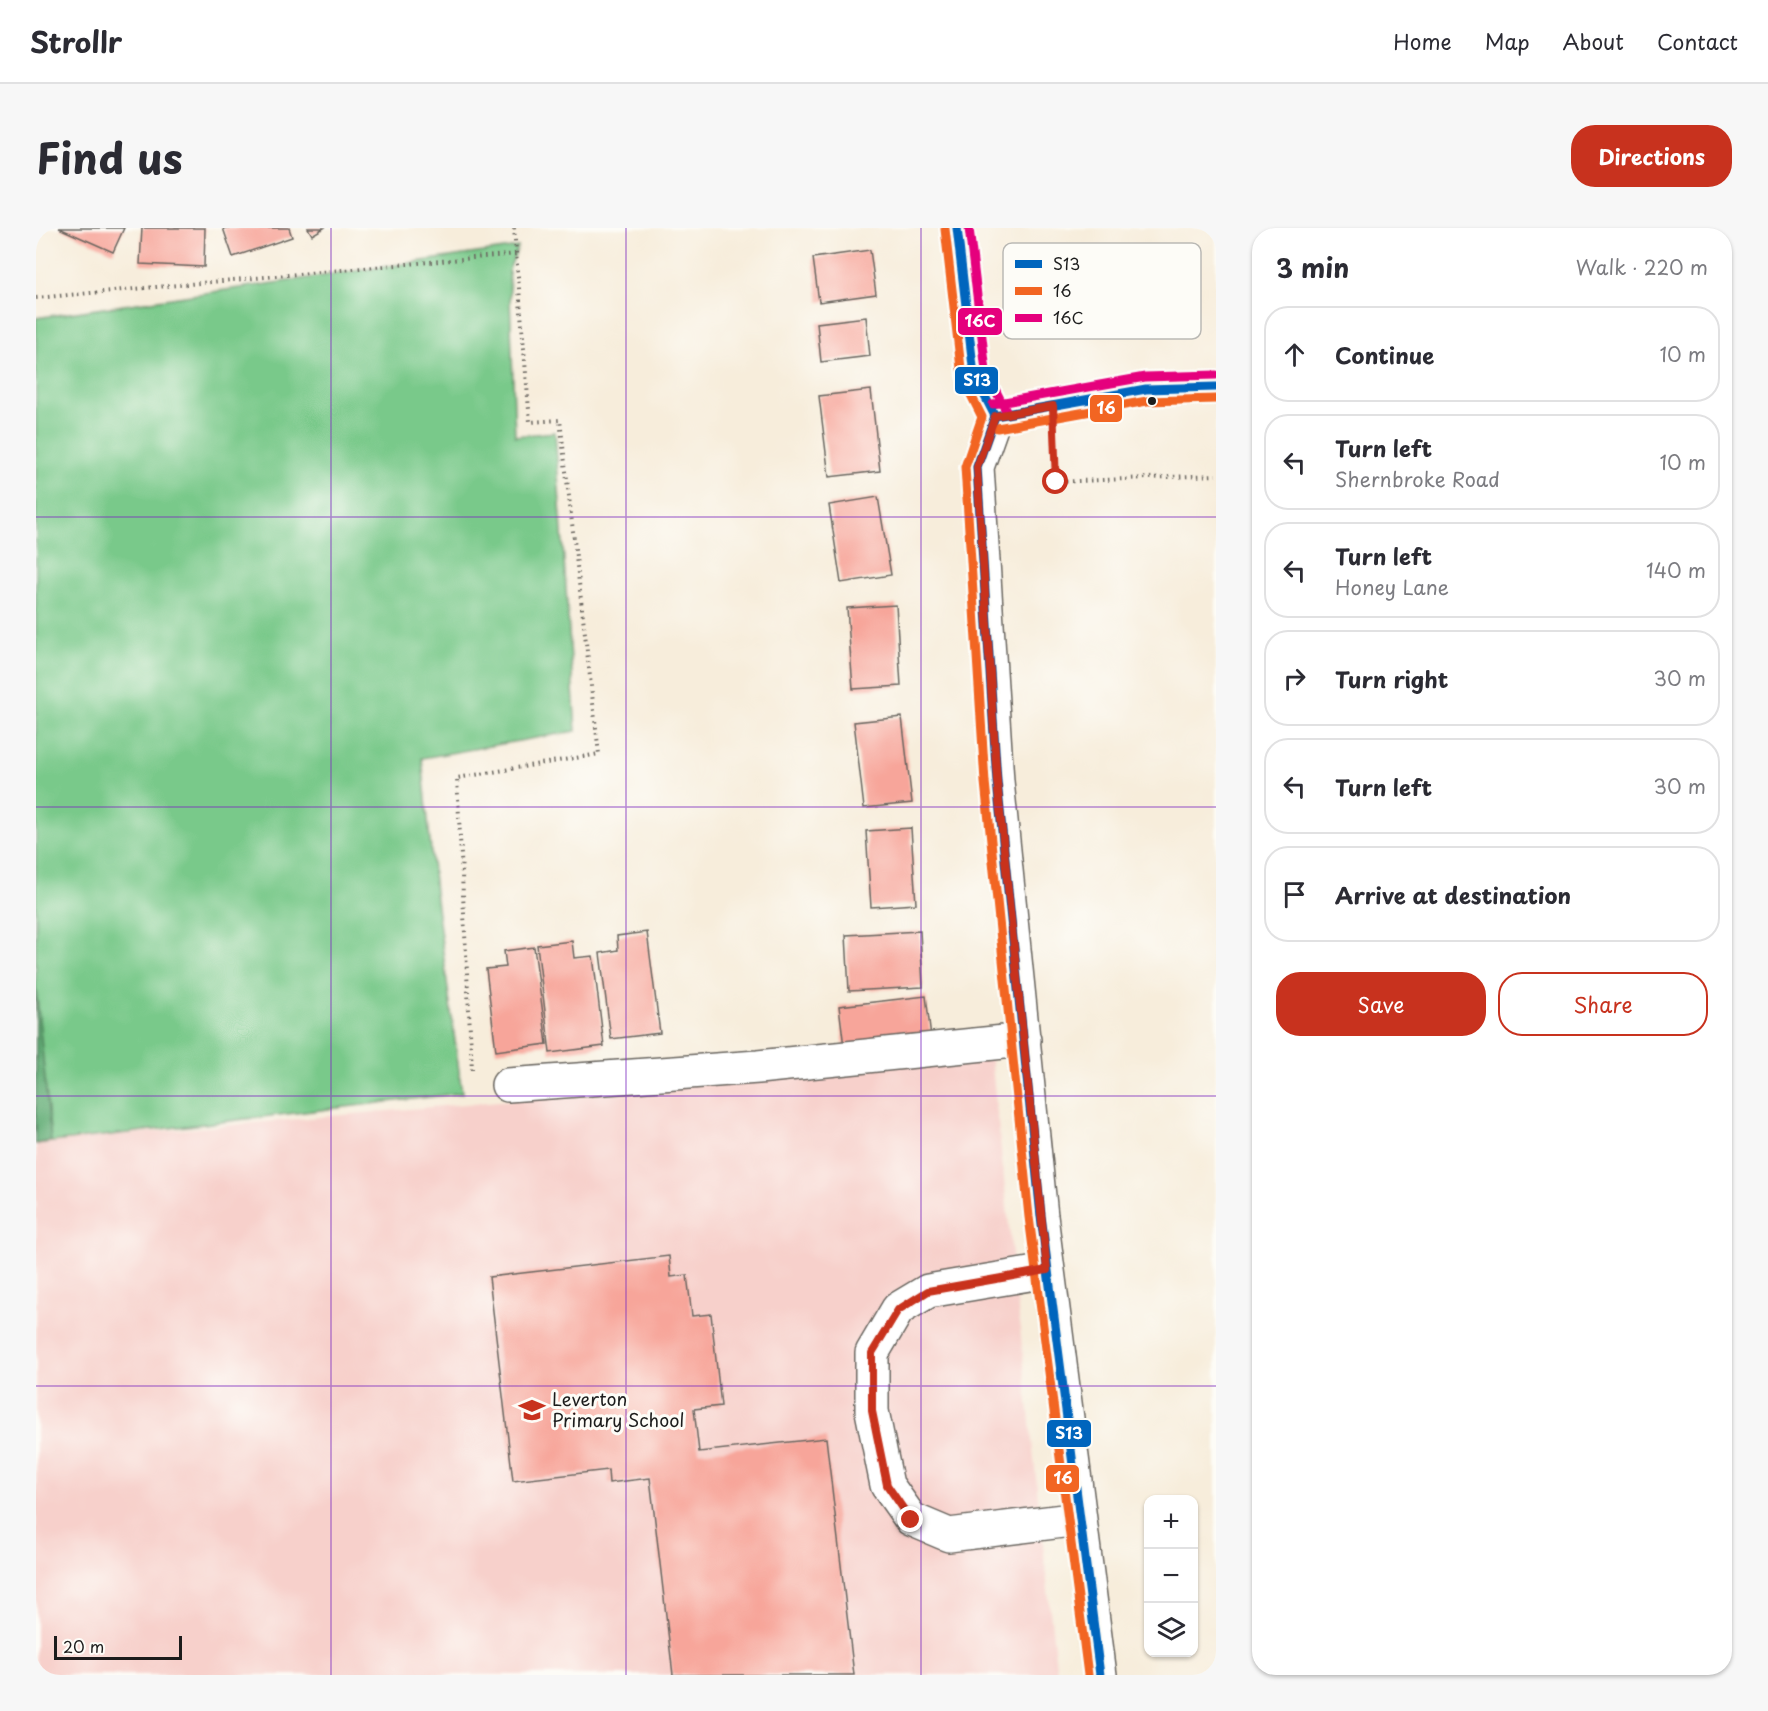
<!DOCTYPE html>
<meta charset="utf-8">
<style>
body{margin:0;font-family:"Playpen Sans",sans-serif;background:#f7f7f7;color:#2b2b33}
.controls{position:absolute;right:18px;bottom:18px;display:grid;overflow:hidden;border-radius:12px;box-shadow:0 2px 4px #0004}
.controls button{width:54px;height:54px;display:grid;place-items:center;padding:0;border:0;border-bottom:2px solid #e1e1e2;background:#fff;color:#2b2b33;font:30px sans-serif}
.scale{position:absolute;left:18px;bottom:15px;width:128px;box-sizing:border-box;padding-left:6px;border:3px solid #1c1c1c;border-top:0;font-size:16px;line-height:21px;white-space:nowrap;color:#1c1c1c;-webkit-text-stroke:4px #fdfcf7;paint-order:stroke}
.stop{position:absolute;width:18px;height:18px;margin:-14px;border:4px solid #c8321e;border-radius:50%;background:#fff}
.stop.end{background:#c8321e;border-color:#fff;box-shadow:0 2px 6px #0008}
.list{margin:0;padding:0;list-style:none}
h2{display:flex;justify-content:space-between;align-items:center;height:78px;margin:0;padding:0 24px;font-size:26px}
h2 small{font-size:20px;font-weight:400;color:#7c7c81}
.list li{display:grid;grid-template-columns:39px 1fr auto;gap:18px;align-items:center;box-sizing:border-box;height:96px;margin:0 12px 12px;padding:0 12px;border:2px solid #e1e1e2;border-radius:24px}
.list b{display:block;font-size:22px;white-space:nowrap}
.list p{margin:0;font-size:20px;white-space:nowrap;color:#7c7c81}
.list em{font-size:20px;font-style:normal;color:#7c7c81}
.actions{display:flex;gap:12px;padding:18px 24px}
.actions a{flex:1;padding:14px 0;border:2px solid #c8321e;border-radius:24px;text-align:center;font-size:21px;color:#c8321e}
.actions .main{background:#c8321e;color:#fff}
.icon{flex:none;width:33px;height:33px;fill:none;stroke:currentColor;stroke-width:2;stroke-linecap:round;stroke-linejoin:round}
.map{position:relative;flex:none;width:1180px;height:1447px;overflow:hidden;border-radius:24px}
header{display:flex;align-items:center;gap:36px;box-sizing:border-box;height:84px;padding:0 30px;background:#fff;border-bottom:2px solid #e1e1e2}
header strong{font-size:28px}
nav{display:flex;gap:33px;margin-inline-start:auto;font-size:21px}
.intro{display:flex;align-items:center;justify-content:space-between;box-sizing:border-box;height:144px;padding:0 36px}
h1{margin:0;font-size:42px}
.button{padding:15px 27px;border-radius:24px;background:#c8321e;color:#fff;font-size:21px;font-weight:700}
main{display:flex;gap:36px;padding:0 36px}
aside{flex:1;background:#fff;border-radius:24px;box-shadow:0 2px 4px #0004}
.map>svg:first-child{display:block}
.built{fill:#f7d0cb}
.green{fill:#79c98a;stroke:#4a7253;stroke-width:1.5}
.forest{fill:#62ad76;stroke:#3f6449;stroke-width:1.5}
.building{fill:#f7a59a}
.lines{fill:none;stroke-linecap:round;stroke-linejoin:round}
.minor-casing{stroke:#69655f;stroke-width:36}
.path{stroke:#69655f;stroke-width:4;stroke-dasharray:1.5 4.5;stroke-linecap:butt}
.minor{stroke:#fff;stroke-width:33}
.bus-1-casing{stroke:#fdfcf7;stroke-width:14}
.bus-2-casing{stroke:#fdfcf7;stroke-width:14}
.bus-3-casing{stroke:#fdfcf7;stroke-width:14}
.bus-1{stroke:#0065bd;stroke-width:9}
.bus-2{stroke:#f26522;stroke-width:9}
.bus-3{stroke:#e5007d;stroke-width:9}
.route{stroke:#c8321e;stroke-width:8}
.grid{fill:none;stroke:#7b2cbf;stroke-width:1.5;stroke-opacity:0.55}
.bus-dot{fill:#1c1c1c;stroke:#fdfcf7;stroke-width:2}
.labels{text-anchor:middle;stroke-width:6;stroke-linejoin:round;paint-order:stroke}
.poi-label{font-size:18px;fill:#1c1c1c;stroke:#fdfcf7;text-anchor:start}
.key{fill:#fdfcf7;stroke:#bab9b5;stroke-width:1.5}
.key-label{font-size:16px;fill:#1c1c1c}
.line-badge{stroke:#fdfcf7;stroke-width:2}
.badge-label{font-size:16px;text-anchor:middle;font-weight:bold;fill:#fff}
</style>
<header>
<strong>Strollr</strong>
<nav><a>Home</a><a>Map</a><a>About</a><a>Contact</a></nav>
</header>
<div class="intro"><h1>Find us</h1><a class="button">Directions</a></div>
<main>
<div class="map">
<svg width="1180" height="1447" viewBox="0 0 1180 1447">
<rect width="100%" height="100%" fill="#fdfcf7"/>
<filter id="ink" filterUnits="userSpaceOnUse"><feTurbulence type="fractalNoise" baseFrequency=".0167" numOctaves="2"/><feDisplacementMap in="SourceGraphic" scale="12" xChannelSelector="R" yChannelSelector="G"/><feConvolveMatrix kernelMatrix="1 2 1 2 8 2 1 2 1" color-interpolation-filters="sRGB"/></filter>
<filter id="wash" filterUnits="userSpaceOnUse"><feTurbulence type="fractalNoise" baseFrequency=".008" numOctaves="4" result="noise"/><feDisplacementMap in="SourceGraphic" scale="24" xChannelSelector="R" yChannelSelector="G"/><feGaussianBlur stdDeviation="1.35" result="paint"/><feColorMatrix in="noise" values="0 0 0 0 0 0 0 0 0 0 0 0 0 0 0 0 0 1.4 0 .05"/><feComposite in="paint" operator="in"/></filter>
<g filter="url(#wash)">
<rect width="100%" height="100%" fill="#f7eddb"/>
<path class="built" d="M955,829L1021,1447H0V916L15,913Z"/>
<path class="green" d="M482,19L473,42L479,208L519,204L540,503L386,530L399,664L426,865L0,916V90Z"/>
<path class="forest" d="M0,760L15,913L0,916Z"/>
<g id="blocks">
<path class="building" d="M23,0H88L77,24Z
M106,0H169L168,39L104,36Z
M187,0H253L256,9L197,29Z
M272,0H288L276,7Z
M834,22L840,66L783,74L777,30Z
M830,89L834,128L785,134L781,95Z
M835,162L844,243L793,249L783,168Z
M842,269L855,347L805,355L793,277Z
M860,377L865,458L817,461L811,380Z
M866,489L876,575L828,580L818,494Z
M875,600L880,676L835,679L830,603Z
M884,703L887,759L813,763L810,707Z
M611,704L624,805L575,811L564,725L582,722L581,708Z
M536,713L538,730L557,728L568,818L514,825L501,717Z
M498,719L511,816L460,823L450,741L470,739L468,723Z
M890,768L896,817L809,827L803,778Z
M633,1028L635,1049L651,1047L656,1088L675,1086L685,1178L658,1181L663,1224L790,1210L818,1447H637L614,1250L573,1255L572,1242L477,1253L453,1049Z"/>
</g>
</g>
<g filter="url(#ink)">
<use href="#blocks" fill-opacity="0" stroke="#69655f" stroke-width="1.5"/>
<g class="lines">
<g class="minor-casing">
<path id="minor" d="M921,0L938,147L959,188L941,239L961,553L1005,988L1064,1447
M959,188L1110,161L1180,159
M472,857L722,839L988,812
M1011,1043L892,1063L862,1081L836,1125V1183L851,1257L875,1291L913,1307L1043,1291"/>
</g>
<path class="path" d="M0,70L481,26
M1019,216L1020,254L1180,247
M436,842L421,550L563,526L524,192L494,194L478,0"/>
<use href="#minor" class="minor"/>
<g class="bus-1-casing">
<path id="bus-1" d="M921,0L938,147L959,188L941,239L961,553L1005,988L1064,1447
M959,188L1110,161L1180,159"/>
</g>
<g class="bus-2-casing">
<path id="bus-2" d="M909,1L926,149L946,189L929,239L949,554L993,989L1052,1447
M961,200L1111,173L1180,171"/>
</g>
<g class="bus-3-casing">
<path id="bus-3" d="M933,0L950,143L970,183
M957,176L1109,149L1180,147"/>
</g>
<use href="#bus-1" class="bus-1"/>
<use href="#bus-2" class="bus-2"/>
<use href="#bus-3" class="bus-3"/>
</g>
</g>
<g class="lines" filter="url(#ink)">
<path class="route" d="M875,1292L851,1257L836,1183V1125L862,1082L892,1063L1011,1042L961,553L941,239L959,188L1017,178L1020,254"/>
</g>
<path class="grid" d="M295,0V1447M590,0V1447M885,0V1447M0,289H1180M0,579H1180M0,868H1180M0,1158H1180"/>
<defs>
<g id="school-bare" transform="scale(2.07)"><path d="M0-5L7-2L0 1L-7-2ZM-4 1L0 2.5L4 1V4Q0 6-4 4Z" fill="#c8321e" stroke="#fdfcf7" stroke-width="2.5" paint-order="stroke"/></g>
</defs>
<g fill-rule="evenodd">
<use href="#school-bare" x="496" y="1182"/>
</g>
<circle class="bus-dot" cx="1116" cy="173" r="5"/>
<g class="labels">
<g class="poi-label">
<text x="516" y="1178">Leverton<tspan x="516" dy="21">Primary School</tspan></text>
</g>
</g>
<rect x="967" y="15" width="198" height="96" rx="9" class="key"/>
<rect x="979" y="32" width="27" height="8" fill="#0065bd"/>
<rect x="979" y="59" width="27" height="8" fill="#f26522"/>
<rect x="979" y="86" width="27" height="8" fill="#e5007d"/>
<g class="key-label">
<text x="1017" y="42">S13</text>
<text x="1017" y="69">16</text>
<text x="1017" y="96">16C</text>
</g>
<g class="line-badge">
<rect x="921" y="79" width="46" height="29" rx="6" fill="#e5007d"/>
<rect x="918" y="138" width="45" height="29" rx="6" fill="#0065bd"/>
<rect x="1053" y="166" width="34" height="29" rx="6" fill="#f26522"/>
<rect x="1010" y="1191" width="46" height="29" rx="6" fill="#0065bd"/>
<rect x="1009" y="1236" width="35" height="29" rx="6" fill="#f26522"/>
</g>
<g class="badge-label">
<text x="944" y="99">16C</text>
<text x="941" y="158">S13</text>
<text x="1070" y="186">16</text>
<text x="1033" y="1211">S13</text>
<text x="1027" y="1256">16</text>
</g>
</svg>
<div class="controls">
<button>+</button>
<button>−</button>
<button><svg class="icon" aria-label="layers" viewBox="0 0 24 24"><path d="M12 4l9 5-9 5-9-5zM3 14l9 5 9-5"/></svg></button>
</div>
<div class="scale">20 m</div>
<div class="stop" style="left:1020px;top:254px"></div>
<div class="stop end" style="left:875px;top:1292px"></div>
</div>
<aside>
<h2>3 min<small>Walk · 220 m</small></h2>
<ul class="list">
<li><svg class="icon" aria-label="ahead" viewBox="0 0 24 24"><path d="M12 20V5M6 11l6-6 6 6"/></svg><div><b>Continue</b></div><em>10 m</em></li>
<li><svg class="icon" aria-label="left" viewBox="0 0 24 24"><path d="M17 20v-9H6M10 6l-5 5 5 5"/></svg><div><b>Turn left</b><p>Shernbroke Road</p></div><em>10 m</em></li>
<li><svg class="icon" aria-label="left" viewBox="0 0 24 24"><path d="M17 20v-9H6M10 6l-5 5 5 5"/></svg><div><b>Turn left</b><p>Honey Lane</p></div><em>140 m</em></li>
<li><svg class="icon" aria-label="right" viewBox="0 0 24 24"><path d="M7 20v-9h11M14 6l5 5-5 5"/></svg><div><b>Turn right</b></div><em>30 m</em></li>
<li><svg class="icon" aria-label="left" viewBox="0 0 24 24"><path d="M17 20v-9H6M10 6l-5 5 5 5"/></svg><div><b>Turn left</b></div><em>30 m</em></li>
<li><svg class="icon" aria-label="arrive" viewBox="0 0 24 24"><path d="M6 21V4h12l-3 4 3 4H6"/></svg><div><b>Arrive at destination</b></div></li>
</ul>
<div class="actions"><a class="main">Save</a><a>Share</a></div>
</aside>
</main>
